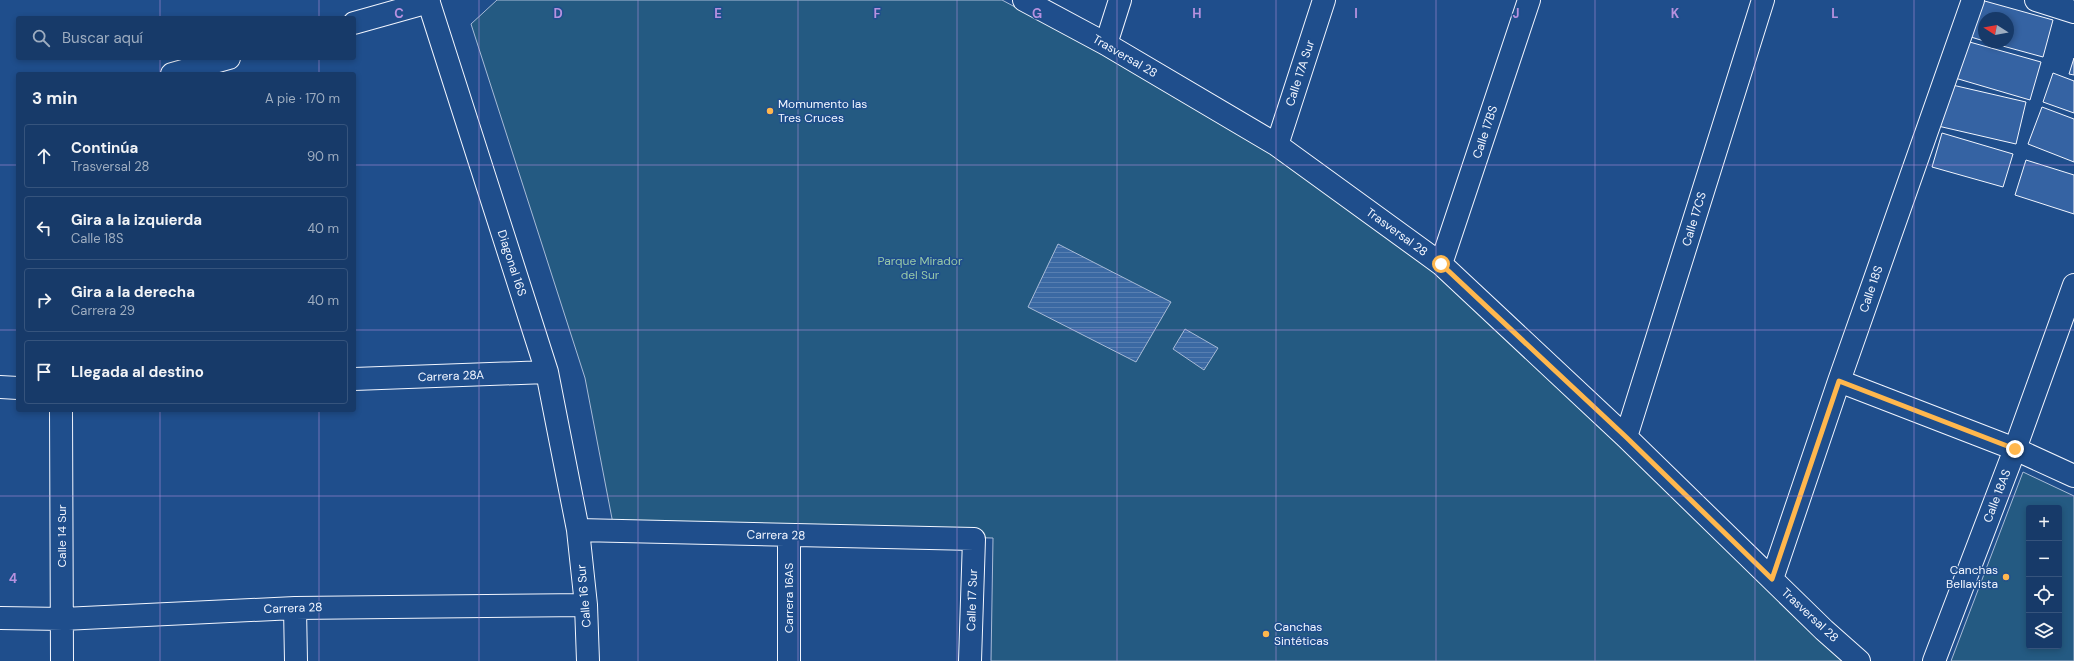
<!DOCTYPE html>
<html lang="es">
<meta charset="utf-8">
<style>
body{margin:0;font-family:"DM Sans",sans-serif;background:#20416f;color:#f1f3f6}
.controls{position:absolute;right:12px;bottom:12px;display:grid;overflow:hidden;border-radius:4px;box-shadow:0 2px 6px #0003}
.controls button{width:36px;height:36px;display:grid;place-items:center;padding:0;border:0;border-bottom:1px solid #36547d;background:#173a69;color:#f1f3f6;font:20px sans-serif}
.compass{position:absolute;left:1978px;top:12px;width:36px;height:36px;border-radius:50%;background:#173a69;box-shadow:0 2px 6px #0003;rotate:281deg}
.stop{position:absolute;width:12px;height:12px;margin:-9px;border:3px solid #ffb74d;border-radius:50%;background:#fff}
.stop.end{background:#ffb74d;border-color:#fff;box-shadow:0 1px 4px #0008}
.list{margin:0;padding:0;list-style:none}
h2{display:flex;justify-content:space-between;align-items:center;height:52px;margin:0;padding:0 16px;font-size:17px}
h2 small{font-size:13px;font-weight:400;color:#9eadc0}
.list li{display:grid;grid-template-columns:26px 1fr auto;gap:12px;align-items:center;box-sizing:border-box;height:64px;margin:0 8px 8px;padding:0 8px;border:1px solid #36547d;border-radius:4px}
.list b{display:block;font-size:15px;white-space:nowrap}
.list p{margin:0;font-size:13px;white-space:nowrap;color:#9eadc0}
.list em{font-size:13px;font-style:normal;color:#9eadc0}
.icon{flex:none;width:22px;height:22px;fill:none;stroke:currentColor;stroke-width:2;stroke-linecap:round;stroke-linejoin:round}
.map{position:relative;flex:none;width:2074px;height:661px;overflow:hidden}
.search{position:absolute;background:#173a69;box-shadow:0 2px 6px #0003;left:16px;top:16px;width:340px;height:44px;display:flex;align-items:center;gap:10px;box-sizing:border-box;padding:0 14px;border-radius:4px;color:#9eadc0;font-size:15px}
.panel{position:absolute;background:#173a69;box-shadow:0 2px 6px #0003;left:16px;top:72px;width:340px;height:340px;border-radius:4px}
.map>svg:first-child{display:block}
.park{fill:#245a82;stroke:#a8bbd7;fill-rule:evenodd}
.water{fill:url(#water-rules);stroke:#a8bbd7}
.building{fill:#3563a3;stroke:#f2f6ff}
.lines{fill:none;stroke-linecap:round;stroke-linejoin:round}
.pedestrian-casing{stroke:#f2f6ff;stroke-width:24}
.minor-casing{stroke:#f2f6ff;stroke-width:24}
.pedestrian{stroke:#1f4e8c;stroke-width:22}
.minor{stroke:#1f4e8c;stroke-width:22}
.route{stroke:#ffb74d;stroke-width:5}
.grid{fill:none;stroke:#b691df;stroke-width:1;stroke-opacity:0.55}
.poi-dot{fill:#ffb74d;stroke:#1f4e8c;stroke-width:1.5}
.labels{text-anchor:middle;stroke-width:3;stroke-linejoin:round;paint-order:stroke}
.street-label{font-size:12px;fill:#f2f6ff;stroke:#1f4e8c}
.poi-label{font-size:12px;fill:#f2f6ff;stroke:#1f4e8c;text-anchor:start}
.park-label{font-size:12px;fill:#97c8a6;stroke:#1f4e8c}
.grid-label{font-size:13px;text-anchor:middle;font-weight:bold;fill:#b691df;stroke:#1f4e8c;stroke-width:3;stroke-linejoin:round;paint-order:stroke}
</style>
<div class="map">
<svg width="2074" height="661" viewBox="0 0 2074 661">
<defs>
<pattern id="water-rules" width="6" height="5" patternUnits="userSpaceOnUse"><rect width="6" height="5" fill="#3b69a3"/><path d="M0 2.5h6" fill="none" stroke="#587fb1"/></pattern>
</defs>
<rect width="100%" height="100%" fill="#1f4e8c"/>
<path class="park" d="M497,0H1002L1119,63L1282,160L1440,274L1848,661H991L993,538L614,529L585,378L471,24Z
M2023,472L2074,496V661H1951ZM2029,508H2059V646H2029Z"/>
<path class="water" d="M1058,244L1171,302L1136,362L1028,307Z
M1185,329L1218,348L1204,370L1173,349Z"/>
<path class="building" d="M1981,0L2053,20L2043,57L1988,42H2008V18H1984V41L1971,37Z
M1966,41L2041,62L2030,100L1955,78Z
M2074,58V75L2069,74Z
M2053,73L2074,81V113L2043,102Z
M1948,84L2026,102L2016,144L1938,126Z
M2042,107L2074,119V162L2028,144Z
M1942,133L2013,154L2003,187L1932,167Z
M2026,160L2074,175V214L2015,195Z"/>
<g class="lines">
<g class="pedestrian-casing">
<path id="pedestrian" d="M2015,449L2074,476"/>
</g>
<g class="minor-casing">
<path id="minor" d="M428,0L547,372L578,530L586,605L588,661
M1024,0L1106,44L1277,145L1441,264L1626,437L1824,630L1859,661
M2036,0L2074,12
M354,23L429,2
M1106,44L1120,0
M172,74L229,58
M1277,145L1324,0
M1441,264L1529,0
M354,379L547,372
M1839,381L2015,449
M0,387L18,388
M61,410L62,661
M1626,437L1763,0
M578,530L974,539L970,661
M1772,579L1839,381L1973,0
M295,608L296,661
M0,618L63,619L295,608L586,605
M789,661V535
M1934,661L2015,449L2074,285"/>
</g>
<use href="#pedestrian" class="pedestrian"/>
<use href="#minor" class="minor"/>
</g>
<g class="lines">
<path class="route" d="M1441,264L1626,437L1772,579L1839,381L2015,449"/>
</g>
<path class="grid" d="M160,0V18M319,0V18M479,0V661M638,0V661M798,0V661M957,0V661M1117,0V661M1276,0V661M1436,0V661M1595,0V661M1755,0V661M1914,0V661M160,58V74M319,58V74M0,165H18M354,165H2074M0,330H18M354,330H2074M160,410V661M319,410V661M0,496H2074"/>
<g class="poi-dot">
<circle cx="770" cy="111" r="4"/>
<circle cx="2006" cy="577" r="4"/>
<circle cx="1266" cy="634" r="4"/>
</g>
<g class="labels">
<g class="street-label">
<text transform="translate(1125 56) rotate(30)" y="4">Trasversal 28</text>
<text transform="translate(1300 73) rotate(-72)" y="4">Calle 17A Sur</text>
<text transform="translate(1485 132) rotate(-72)" y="4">Calle 17BS</text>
<text transform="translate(1694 219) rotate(-73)" y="4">Calle 17CS</text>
<text transform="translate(1397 232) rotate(36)" y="4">Trasversal 28</text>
<text transform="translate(512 263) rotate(72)" y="4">Diagonal 16S</text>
<text transform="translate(1871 289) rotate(-71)" y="4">Calle 18S</text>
<text transform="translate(451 376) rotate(-2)" y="4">Carrera 28A</text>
<text transform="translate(1997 496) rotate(-69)" y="4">Calle 18AS</text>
<text transform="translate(776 535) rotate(1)" y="4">Carrera 28</text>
<text transform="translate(62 536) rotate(-90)" y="4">Calle 14 Sur</text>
<text transform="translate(584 596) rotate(-95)" y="4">Calle 16 Sur</text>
<text transform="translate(789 598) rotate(-90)" y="4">Carrera 16AS</text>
<text transform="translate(972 600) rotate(-88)" y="4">Calle 17 Sur</text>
<text transform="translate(293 608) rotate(-2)" y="4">Carrera 28</text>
<text transform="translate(1810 615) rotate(43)" y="4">Trasversal 28</text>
</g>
<g class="poi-label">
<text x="778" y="108">Momumento las<tspan x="778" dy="14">Tres Cruces</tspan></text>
<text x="1998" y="574" text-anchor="end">Canchas<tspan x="1998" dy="14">Bellavista</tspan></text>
<text x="1274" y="631">Canchas<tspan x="1274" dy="14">Sintéticas</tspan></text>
</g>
<g class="park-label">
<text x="920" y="265">Parque Mirador<tspan x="920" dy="14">del Sur</tspan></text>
</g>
</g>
<g class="grid-label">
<text x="399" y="18">C</text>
<text x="558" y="18">D</text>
<text x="718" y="18">E</text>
<text x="877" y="18">F</text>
<text x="1037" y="18">G</text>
<text x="1197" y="18">H</text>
<text x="1356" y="18">I</text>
<text x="1516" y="18">J</text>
<text x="1675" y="18">K</text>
<text x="1835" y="18">L</text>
<text x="13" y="583">4</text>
</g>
</svg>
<div class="controls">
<button>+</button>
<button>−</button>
<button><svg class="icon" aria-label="locate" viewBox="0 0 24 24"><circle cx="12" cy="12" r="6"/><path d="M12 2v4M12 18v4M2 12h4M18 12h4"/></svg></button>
<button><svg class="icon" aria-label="layers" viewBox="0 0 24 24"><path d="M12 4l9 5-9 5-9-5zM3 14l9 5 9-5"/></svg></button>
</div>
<svg class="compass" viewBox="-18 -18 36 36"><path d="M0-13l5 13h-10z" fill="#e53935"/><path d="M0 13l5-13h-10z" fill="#9eadc0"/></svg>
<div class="stop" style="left:1441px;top:264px"></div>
<div class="stop end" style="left:2015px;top:449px"></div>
<div class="search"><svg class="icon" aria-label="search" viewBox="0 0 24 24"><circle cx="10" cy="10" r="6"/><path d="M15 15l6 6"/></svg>Buscar aquí</div>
<section class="panel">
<h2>3 min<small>A pie · 170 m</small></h2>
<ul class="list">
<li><svg class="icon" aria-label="ahead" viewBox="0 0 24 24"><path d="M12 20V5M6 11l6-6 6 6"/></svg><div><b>Continúa</b><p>Trasversal 28</p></div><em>90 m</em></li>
<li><svg class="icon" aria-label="left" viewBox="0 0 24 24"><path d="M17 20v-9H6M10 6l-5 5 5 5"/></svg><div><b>Gira a la izquierda</b><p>Calle 18S</p></div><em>40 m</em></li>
<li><svg class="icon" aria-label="right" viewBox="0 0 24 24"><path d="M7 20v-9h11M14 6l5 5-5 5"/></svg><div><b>Gira a la derecha</b><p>Carrera 29</p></div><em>40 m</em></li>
<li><svg class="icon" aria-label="arrive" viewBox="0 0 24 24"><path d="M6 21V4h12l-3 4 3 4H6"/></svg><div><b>Llegada al destino</b></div></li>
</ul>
</section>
</div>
